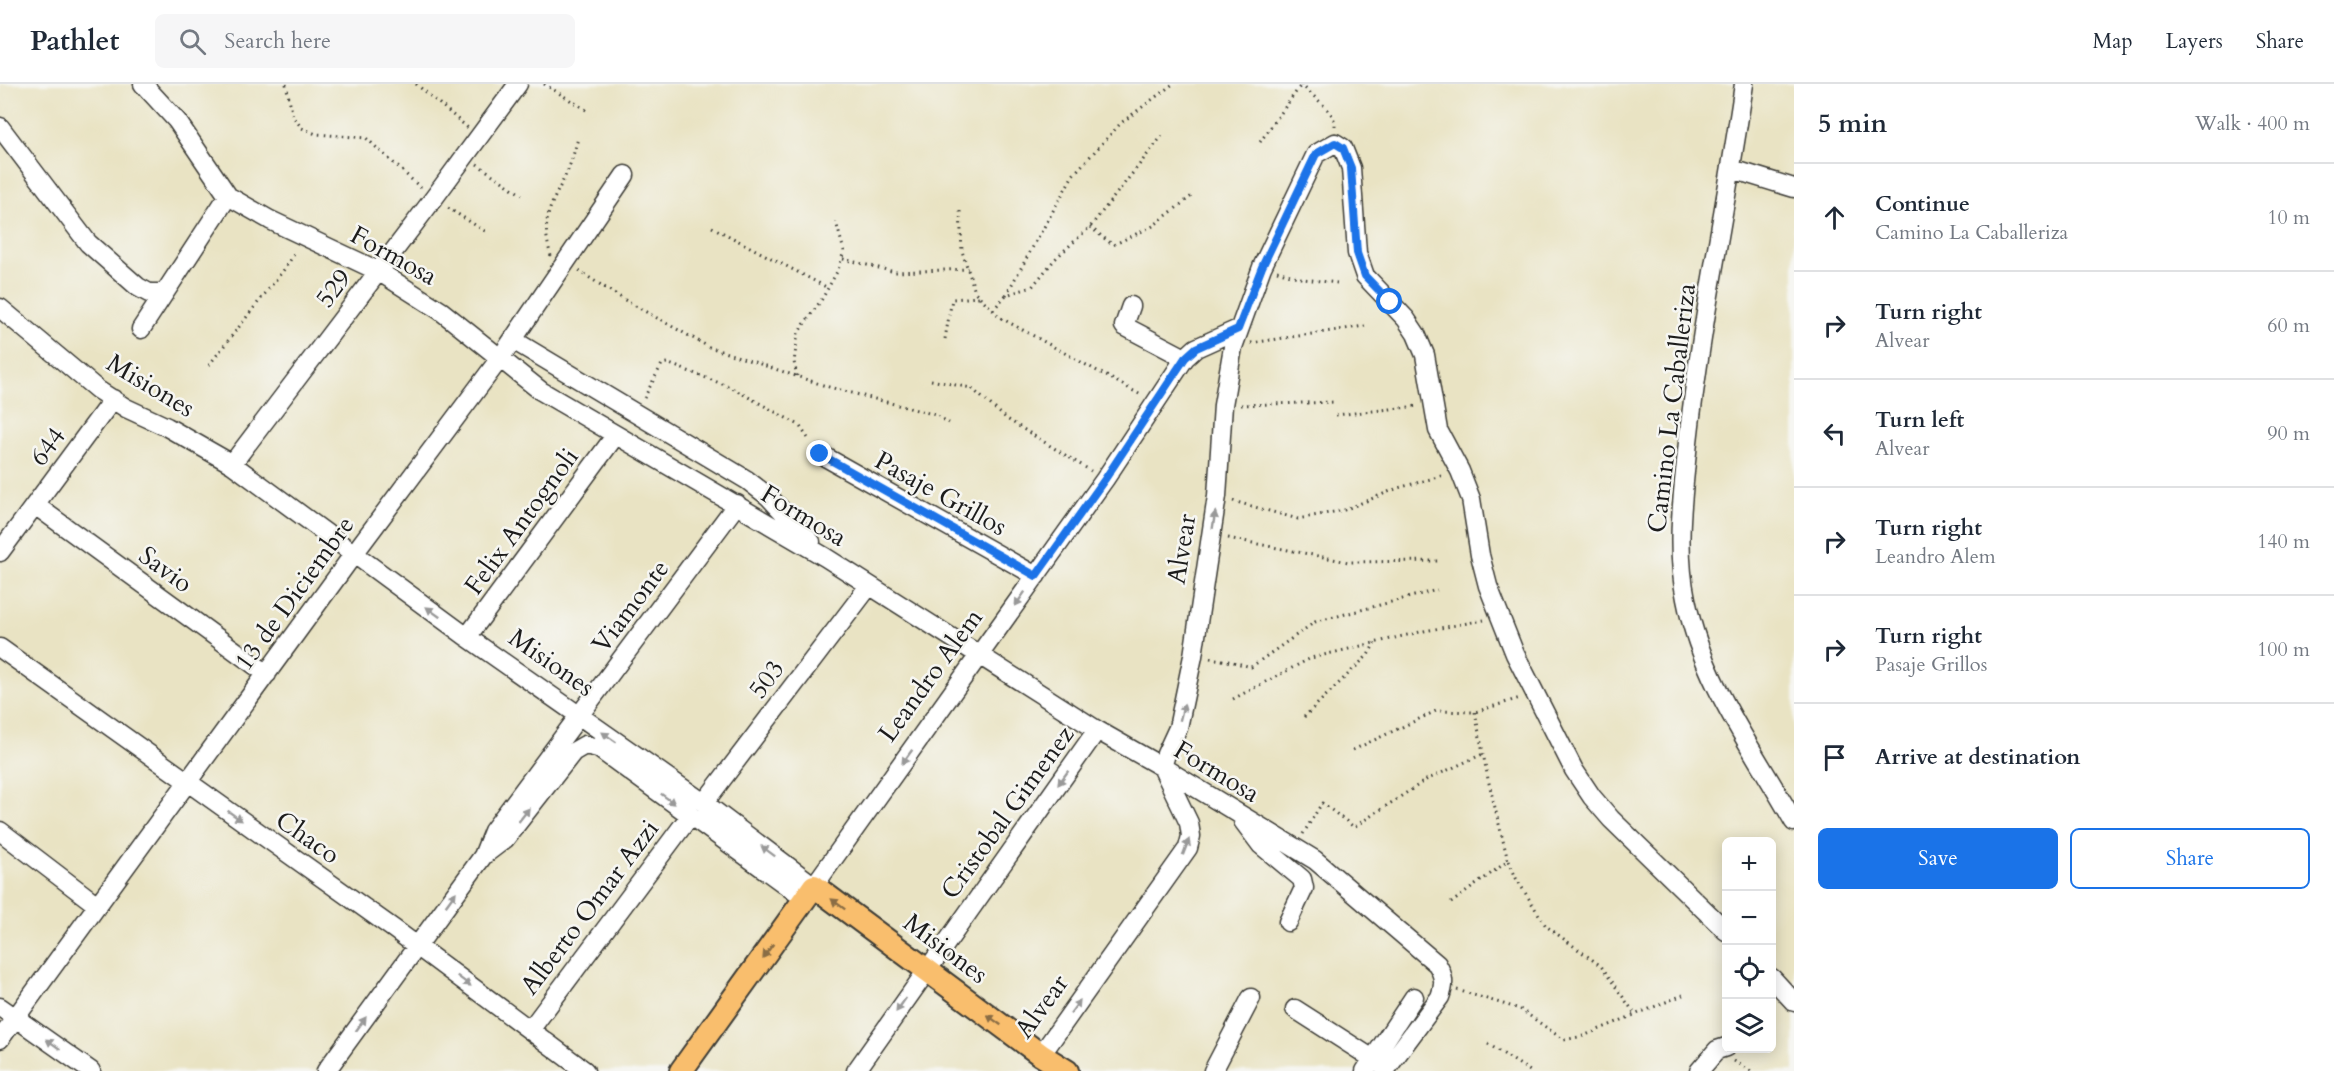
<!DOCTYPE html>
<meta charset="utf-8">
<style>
body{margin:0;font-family:Cardo,serif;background:#f6f6f7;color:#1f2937}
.controls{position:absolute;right:18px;bottom:18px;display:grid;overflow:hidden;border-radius:9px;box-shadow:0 3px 15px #0003}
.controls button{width:54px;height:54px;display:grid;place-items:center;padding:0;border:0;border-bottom:2px solid #e0e1e3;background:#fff;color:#1f2937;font:30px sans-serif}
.stop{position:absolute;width:18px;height:18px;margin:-14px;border:4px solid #1a73e8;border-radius:50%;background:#fff}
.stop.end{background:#1a73e8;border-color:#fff;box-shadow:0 2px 6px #0008}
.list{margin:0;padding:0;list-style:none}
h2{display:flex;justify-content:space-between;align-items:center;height:78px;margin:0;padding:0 24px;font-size:26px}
h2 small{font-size:20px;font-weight:400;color:#747a83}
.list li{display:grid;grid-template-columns:39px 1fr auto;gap:18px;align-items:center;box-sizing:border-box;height:108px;padding:0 24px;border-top:2px solid #e0e1e3}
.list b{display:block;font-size:22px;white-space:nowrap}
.list p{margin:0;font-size:20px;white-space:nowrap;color:#747a83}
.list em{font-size:20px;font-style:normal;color:#747a83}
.actions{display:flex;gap:12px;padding:18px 24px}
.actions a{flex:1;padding:14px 0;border:2px solid #1a73e8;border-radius:9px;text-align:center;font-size:21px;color:#1a73e8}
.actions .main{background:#1a73e8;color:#fff}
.icon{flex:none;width:33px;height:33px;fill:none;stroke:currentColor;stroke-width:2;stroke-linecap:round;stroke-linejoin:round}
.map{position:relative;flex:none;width:1794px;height:987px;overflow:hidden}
header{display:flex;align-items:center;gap:36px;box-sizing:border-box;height:84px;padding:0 30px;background:#fff;border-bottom:2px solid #e0e1e3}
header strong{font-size:28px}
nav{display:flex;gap:33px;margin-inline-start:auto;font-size:21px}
.search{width:420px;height:54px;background:#f6f6f7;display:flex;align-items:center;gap:15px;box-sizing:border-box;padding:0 21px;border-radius:9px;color:#747a83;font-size:22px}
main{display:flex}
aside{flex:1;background:#fff}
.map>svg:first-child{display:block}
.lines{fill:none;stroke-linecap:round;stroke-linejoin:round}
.minor-casing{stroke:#3b3a35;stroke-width:21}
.major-casing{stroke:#3b3a35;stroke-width:26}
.path{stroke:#3b3a35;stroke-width:3;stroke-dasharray:1.5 4.5;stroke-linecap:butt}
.minor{stroke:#fff;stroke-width:18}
.major{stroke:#f9be6d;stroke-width:22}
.oneway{fill:#999}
.oneway2{fill:#8a6d44}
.route{stroke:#1a73e8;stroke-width:8}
.labels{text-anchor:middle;stroke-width:5;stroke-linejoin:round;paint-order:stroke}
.street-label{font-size:26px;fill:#1c1c1c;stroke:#f6f6f2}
</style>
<header>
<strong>Pathlet</strong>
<div class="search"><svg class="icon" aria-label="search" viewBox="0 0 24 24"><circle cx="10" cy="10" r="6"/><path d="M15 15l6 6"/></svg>Search here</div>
<nav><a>Map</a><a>Layers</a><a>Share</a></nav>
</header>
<main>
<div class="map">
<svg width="1794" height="987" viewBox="0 0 1794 987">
<rect width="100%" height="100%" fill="#f6f6f2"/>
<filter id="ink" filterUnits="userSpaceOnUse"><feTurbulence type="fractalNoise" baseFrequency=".0167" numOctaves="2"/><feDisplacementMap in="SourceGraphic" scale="12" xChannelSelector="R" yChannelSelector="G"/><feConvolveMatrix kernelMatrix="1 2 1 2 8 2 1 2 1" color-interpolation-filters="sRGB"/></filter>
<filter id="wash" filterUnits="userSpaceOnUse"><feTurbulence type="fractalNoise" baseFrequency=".008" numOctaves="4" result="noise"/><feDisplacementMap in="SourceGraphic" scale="24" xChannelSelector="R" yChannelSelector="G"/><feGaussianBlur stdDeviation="1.35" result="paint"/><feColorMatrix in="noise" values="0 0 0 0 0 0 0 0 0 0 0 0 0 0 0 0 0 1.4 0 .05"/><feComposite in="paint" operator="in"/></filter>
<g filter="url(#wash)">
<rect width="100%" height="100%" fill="#e9e3c3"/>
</g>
<g filter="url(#ink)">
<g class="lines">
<g class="minor-casing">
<path id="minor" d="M143,0L177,37L228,112L270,136L378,187L441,227L541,307L825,473L1097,646L1162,683L1315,776L1437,880C1444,892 1445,900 1440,913L1385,987
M1744,0C1727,119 1701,238 1688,358C1683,410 1675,463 1686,515C1702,598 1754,666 1794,738
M0,43L88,159L138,203L149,209H163
M1732,85L1794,104
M1131,222L1124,242L1185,274
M0,224L98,306L126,324L167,343L232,380L467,553L704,719L814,802L1105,395L1185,274L1196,264L1238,245
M141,245L228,112
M513,256L747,396L769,413L811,458
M820,370L1036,492
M232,380L434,114L518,0
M35,421L267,590
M0,468L113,315
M467,553L615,352
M0,564L394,845L585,987
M704,719L869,502
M1243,737L1261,761L1302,795L1304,804L1288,838
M0,747L97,821
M484,771L505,755L573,668L585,661L598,664L805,815
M1772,894L1794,918
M0,923L91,987
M1295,925L1373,975
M530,946L690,732
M0,955L353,471L501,273L625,91
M1041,971L1188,764L1191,752L1189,739L1162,683L1166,670L1178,644L1193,572L1217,412L1223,321L1233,263L1262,183L1316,70L1335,59L1343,64L1351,84L1357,169L1365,192L1406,235L1416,250L1425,271L1438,346L1460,387L1471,415L1480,471L1488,502L1515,570L1574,686L1592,713L1611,735L1726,847
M326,987L483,772L493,747L737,420
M856,987L1097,646
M1213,987L1251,914
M1365,987L1414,913
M1699,987L1717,966L1726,963"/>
</g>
<g class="major-casing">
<path id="major" d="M681,987L814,802L1041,971L1067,987"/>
</g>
<path class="path" d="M286,0L293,33L302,44L316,50L366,54L421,104
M416,0L468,44
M544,0L588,27
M1301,0C1311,12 1336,27 1335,42
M1260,58L1301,1
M477,80L522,111
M448,124L488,149
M960,127L962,167L975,208L1001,234L1141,311
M712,143L828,204
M1090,143L1113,161L1153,142L1193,111
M551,172C539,133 553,119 568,86C572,76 575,65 578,54
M843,175L895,188L968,185
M579,187L623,215L709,263L829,303L936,331L949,339
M1277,187L1304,195L1337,199
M1006,211L1073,91L1121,39L1173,0
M993,226L1006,211L1032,203L1055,175L1090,143L1162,52
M945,255L952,215L979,213
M1251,259L1365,242
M209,281L286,183L296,167
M797,292L794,278L798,249L822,215L838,186L844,167L836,138
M931,296L971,304L1007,335L1091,387
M644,314L662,280L667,279L730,303L799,341L810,357
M1241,321L1335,318
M1336,331L1418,322
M1233,417L1298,435L1344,426L1398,404L1445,391
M1228,454L1348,478L1440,477
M1210,574L1233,578L1251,583L1315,538L1437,506
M1233,615L1311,574L1424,547L1484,536
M1304,633L1368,571L1375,559
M1353,666L1436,627L1475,628L1520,614
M1303,750L1322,719L1354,743L1426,696L1483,670
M1509,777L1516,794L1546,842L1601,882L1635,930
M1451,819L1508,777L1488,695L1475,628
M1457,906L1520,925L1564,956L1583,952L1683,911
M1488,960L1530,987
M1734,977L1751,987"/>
<use href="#minor" class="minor"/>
<use href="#major" class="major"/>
</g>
<defs><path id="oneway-solid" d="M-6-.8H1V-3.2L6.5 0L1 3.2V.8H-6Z" transform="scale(1.5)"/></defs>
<g class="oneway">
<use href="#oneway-solid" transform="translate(1214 436) rotate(-81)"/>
<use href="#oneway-solid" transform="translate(1020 515) rotate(125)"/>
<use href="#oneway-solid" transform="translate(433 528) rotate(-144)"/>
<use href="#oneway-solid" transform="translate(1182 628) rotate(-76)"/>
<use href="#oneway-solid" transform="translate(609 653) rotate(-145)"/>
<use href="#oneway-solid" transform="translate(907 673) rotate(126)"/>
<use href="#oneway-solid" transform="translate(1063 694) rotate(126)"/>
<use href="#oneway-solid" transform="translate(668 715) rotate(37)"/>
<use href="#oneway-solid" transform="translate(524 731) rotate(-52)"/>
<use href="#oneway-solid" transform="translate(235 732) rotate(35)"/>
<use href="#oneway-solid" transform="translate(1186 763) rotate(-69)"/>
<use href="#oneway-solid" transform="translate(768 767) rotate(-143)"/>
<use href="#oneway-solid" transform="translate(451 815) rotate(-54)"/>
<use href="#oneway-solid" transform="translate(464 897) rotate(37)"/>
<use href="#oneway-solid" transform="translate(901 921) rotate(125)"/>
<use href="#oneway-solid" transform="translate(1075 923) rotate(-54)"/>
<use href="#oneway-solid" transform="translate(361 940) rotate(-54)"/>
<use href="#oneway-solid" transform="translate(53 960) rotate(-145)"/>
</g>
<g class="oneway2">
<use href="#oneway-solid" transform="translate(838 820) rotate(-143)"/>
<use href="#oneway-solid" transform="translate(768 867) rotate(126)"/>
<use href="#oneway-solid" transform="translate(994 936) rotate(-144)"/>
</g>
</g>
<g class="lines" filter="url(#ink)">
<path class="route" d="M820,370L1036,492L1105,395L1185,274L1196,264L1238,245L1262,183L1316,70L1335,59L1343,64L1351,84L1357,169L1365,192L1390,218"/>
</g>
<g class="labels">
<g class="street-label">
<text transform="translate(394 171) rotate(29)" y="9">Formosa</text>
<text transform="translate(333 204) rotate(-53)" y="9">529</text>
<text transform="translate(151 301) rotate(31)" y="9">Misiones</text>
<text transform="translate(1671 324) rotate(-83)" y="9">Camino La Caballeriza</text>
<text transform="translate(47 362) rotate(-54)" y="9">644</text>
<text transform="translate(941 409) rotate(29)" y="9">Pasaje Grillos</text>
<text transform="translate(804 431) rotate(31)" y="9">Formosa</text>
<text transform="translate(521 437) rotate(-54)" y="9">Felix Antognoli</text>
<text transform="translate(1181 465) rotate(-81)" y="9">Alvear</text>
<text transform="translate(166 485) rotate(36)" y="9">Savio</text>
<text transform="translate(294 509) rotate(-54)" y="9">13 de Diciembre</text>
<text transform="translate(630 522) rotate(-53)" y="9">Viamonte</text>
<text transform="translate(552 578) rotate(35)" y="9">Misiones</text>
<text transform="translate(930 591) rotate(-54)" y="9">Leandro Alem</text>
<text transform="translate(766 595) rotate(-53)" y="9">503</text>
<text transform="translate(1217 687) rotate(31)" y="9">Formosa</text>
<text transform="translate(1007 728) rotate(-54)" y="9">Cristobal Gimenez</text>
<text transform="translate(308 753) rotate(35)" y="9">Chaco</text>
<text transform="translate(589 823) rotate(-53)" y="9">Alberto Omar Azzi</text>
<text transform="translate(946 864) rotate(37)" y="9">Misiones</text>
<text transform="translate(1041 922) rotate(-54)" y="9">Alvear</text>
</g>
</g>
</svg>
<div class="controls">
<button>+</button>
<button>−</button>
<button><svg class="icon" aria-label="locate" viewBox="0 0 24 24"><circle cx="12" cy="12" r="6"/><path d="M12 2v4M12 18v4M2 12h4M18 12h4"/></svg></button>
<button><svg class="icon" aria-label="layers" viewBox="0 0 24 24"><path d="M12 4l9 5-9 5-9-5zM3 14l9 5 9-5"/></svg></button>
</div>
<div class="stop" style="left:1390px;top:218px"></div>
<div class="stop end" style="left:820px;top:370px"></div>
</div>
<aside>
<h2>5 min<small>Walk · 400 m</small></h2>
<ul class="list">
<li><svg class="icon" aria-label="ahead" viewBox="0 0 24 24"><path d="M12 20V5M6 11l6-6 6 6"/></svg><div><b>Continue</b><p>Camino La Caballeriza</p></div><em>10 m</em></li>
<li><svg class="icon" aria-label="right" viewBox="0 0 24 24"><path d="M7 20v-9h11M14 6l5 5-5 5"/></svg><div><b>Turn right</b><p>Alvear</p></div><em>60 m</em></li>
<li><svg class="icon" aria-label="left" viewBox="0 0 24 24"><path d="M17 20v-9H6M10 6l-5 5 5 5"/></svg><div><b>Turn left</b><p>Alvear</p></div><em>90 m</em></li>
<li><svg class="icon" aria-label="right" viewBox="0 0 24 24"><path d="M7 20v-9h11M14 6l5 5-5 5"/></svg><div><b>Turn right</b><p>Leandro Alem</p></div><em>140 m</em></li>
<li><svg class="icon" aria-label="right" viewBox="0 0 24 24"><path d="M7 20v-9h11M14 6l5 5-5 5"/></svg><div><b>Turn right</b><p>Pasaje Grillos</p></div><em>100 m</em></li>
<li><svg class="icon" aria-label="arrive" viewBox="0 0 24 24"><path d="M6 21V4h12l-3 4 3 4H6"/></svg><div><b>Arrive at destination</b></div></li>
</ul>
<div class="actions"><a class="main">Save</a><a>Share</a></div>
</aside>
</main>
